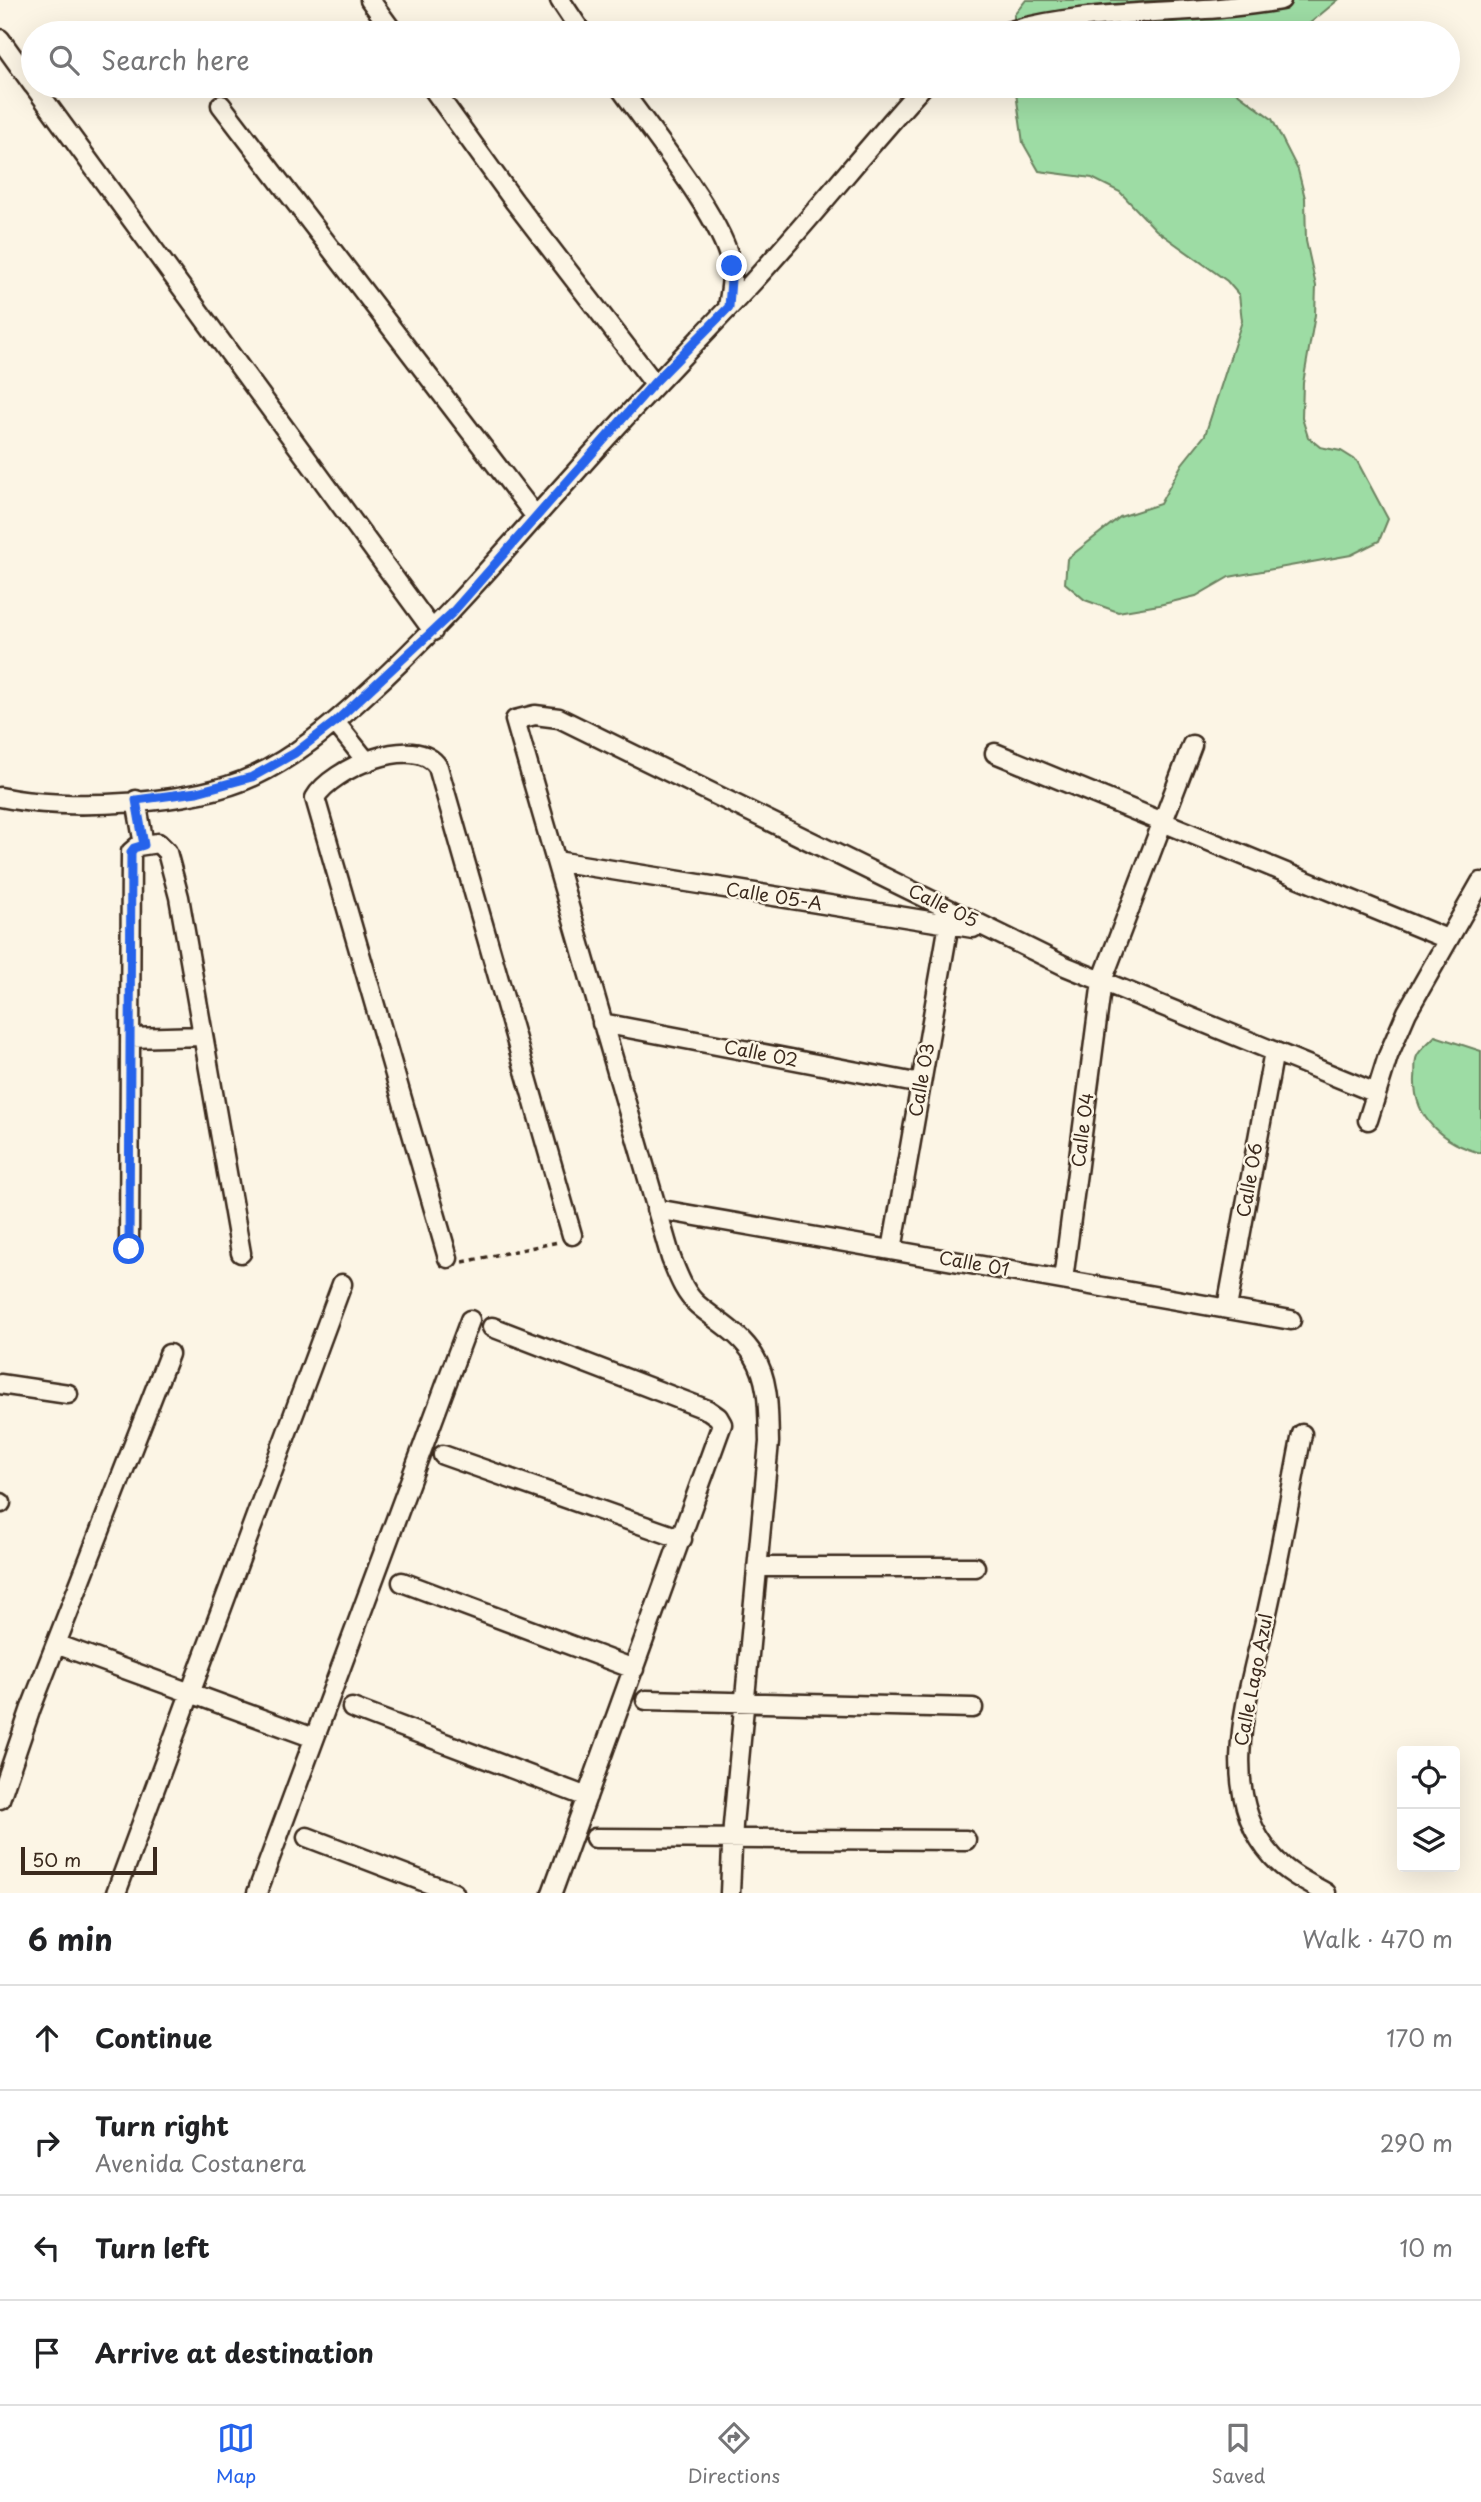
<!DOCTYPE html>
<meta charset="utf-8">
<style>
body{margin:0;font-family:"Playpen Sans",sans-serif;background:#f6f6f6;color:#202124}
.controls{position:absolute;right:21px;bottom:21px;display:grid;overflow:hidden;border-radius:7px;box-shadow:0 7px 28px #0002}
.controls button{width:63px;height:63px;display:grid;place-items:center;padding:0;border:0;border-bottom:2px solid #e0e0e0;background:#fff;color:#202124;font:35px sans-serif}
.scale{position:absolute;left:21px;bottom:18px;width:136px;box-sizing:border-box;padding-left:7px;border:4px solid #3b2a1e;border-top:0;font-size:19px;line-height:24px;white-space:nowrap;color:#3b2a1e;-webkit-text-stroke:5px #fcf5e5;paint-order:stroke}
.stop{position:absolute;width:21px;height:21px;margin:-16px;border:5px solid #2563eb;border-radius:50%;background:#fff}
.stop.end{background:#2563eb;border-color:#fff;box-shadow:0 2px 7px #0008}
.list{margin:0;padding:0;list-style:none}
h2{display:flex;justify-content:space-between;align-items:center;height:91px;margin:0;padding:0 28px;font-size:30px}
h2 small{font-size:23px;font-weight:400;color:#757577}
.list li{display:grid;grid-template-columns:46px 1fr auto;gap:21px;align-items:center;box-sizing:border-box;height:105px;padding:0 28px;border-top:2px solid #e0e0e0}
.list b{display:block;font-size:26px;white-space:nowrap}
.list p{margin:0;font-size:23px;white-space:nowrap;color:#757577}
.list em{font-size:23px;font-style:normal;color:#757577}
.icon{flex:none;width:38px;height:38px;fill:none;stroke:currentColor;stroke-width:2;stroke-linecap:round;stroke-linejoin:round}
.map{position:relative;flex:none;width:1481px;height:1893px;overflow:hidden}
.search{position:absolute;background:#fff;box-shadow:0 7px 28px #0002;left:21px;right:21px;top:21px;height:77px;display:flex;align-items:center;gap:18px;box-sizing:border-box;padding:0 24px;border-radius:38px;color:#757577;font-size:26px}
.sheet{height:511px;background:#fff}
nav{display:flex;justify-content:space-around;align-items:center;box-sizing:border-box;height:98px;border-top:2px solid #e0e0e0;background:#fff;font-size:19px;color:#757577}
nav a{display:grid;justify-items:center;gap:4px}
nav .on{color:#2563eb}
.map>svg:first-child{display:block}
.green{fill:#9ddca4;stroke:#6c8361;stroke-width:2}
.lines{fill:none;stroke-linecap:round;stroke-linejoin:round}
.street-casing{stroke:#3b2a1e;stroke-width:23}
.path{stroke:#3b2a1e;stroke-width:3.5;stroke-dasharray:5 5;stroke-linecap:butt}
.street{stroke:#fcf5e5;stroke-width:18}
.route{stroke:#2563eb;stroke-width:9}
.labels{text-anchor:middle;stroke-width:5;stroke-linejoin:round;paint-order:stroke}
.street-label{font-size:18px;fill:#3b2a1e;stroke:#fcf5e5}
</style>
<div class="map">
<svg width="1481" height="1893" viewBox="0 0 1481 1893">
<rect width="100%" height="100%" fill="#fcf5e5"/>
<filter id="ink" filterUnits="userSpaceOnUse"><feTurbulence type="fractalNoise" baseFrequency=".0143" numOctaves="2"/><feDisplacementMap in="SourceGraphic" scale="14" xChannelSelector="R" yChannelSelector="G"/><feConvolveMatrix kernelMatrix="1 2 1 2 8 2 1 2 1" color-interpolation-filters="sRGB"/></filter>
<g filter="url(#ink)">
<path class="green" d="M1026,0H1338L1309,24L1287,33H1014V15Z
M1015,86H1228L1272,119L1298,170L1305,198L1306,241L1316,286L1315,315L1303,383L1302,418L1308,437L1320,447L1341,451L1357,461L1388,519L1379,541L1351,555L1229,577L1196,596L1159,605L1118,612L1085,600L1065,583L1067,559L1120,517L1160,504L1182,464L1205,435L1242,321L1239,295L1227,281L1156,230L1120,192L1092,178L1039,171L1023,143Z
M1435,1036L1481,1051V1153C1445,1144 1413,1119 1415,1078C1416,1072 1414,1062 1417,1056C1420,1049 1430,1042 1435,1036Z"/>
<g class="lines">
<g class="street-casing">
<path id="street" d="M370,0L394,33
M560,0L582,33
M1004,33C1094,6 1190,17 1281,0
M0,39L33,85
M34,86L433,631
M431,86L514,201L654,383
M619,86C648,128 722,217 731,264C734,276 730,293 728,307
M221,105L536,517
M335,722L367,762
M995,753L1447,939
M0,797C67,811 192,805 254,776C295,757 330,727 363,697C440,628 505,550 574,474C631,409 691,348 750,285C810,220 864,151 923,86
M136,800L144,845
M556,861L973,928
M602,1023L921,1084
M130,1038L203,1036
M1368,1120L1388,1056L1407,1012L1481,882
M656,1209L1291,1320
M129,1249L131,852L138,846L158,843L167,852L179,897L241,1253
M892,1250L951,912
M448,1258L315,798C331,769 416,732 438,767L572,1235
M1063,1280L1102,981L1192,745
M1227,1308L1274,1051
M492,1327L708,1410L718,1417L722,1424L552,1893
M0,1384L68,1394
M1302,1434C1290,1495 1280,1556 1266,1617C1249,1692 1214,1792 1273,1857C1287,1873 1308,1883 1326,1893
M443,1455L682,1539
M0,1503H1
M757,1567H975
M402,1582L634,1669
M56,1644L314,1738
M646,1700L973,1708
M352,1708L587,1797
M0,1799L31,1708L169,1354
M307,1837L454,1893
M595,1838L966,1840
M116,1893L342,1284
M257,1893L470,1320
M730,1893L733,1825L769,1442C768,1414 770,1381 754,1356C740,1333 718,1322 698,1305C684,1293 678,1275 671,1258L515,720L535,715L559,718L1065,966L1376,1093"/>
</g>
<path class="path" d="M463,1262L558,1242"/>
<use href="#street" class="street"/>
</g>
</g>
<g class="lines" filter="url(#ink)">
<path class="route" d="M129,1249L131,852L134,848L144,845L136,800L197,792L252,777L295,753L335,722L451,614L654,383L729,307L732,266"/>
</g>
<g class="labels">
<g class="street-label">
<text transform="translate(774 897) rotate(9)" y="6">Calle 05-A</text>
<text transform="translate(943 906) rotate(26)" y="6">Calle 05</text>
<text transform="translate(761 1054) rotate(11)" y="6">Calle 02</text>
<text transform="translate(922 1080) rotate(-80)" y="6">Calle 03</text>
<text transform="translate(1083 1130) rotate(-83)" y="6">Calle 04</text>
<text transform="translate(1250 1180) rotate(-80)" y="6">Calle 06</text>
<text transform="translate(974 1264) rotate(10)" y="6">Calle 01</text>
<text transform="translate(1254 1680) rotate(-79)" y="6">Calle Lago Azul</text>
</g>
</g>
</svg>
<div class="controls">
<button><svg class="icon" aria-label="locate" viewBox="0 0 24 24"><circle cx="12" cy="12" r="6"/><path d="M12 2v4M12 18v4M2 12h4M18 12h4"/></svg></button>
<button><svg class="icon" aria-label="layers" viewBox="0 0 24 24"><path d="M12 4l9 5-9 5-9-5zM3 14l9 5 9-5"/></svg></button>
</div>
<div class="scale">50 m</div>
<div class="stop" style="left:129px;top:1249px"></div>
<div class="stop end" style="left:732px;top:266px"></div>
<div class="search"><svg class="icon" aria-label="search" viewBox="0 0 24 24"><circle cx="10" cy="10" r="6"/><path d="M15 15l6 6"/></svg>Search here</div>
</div>
<section class="sheet">
<h2>6 min<small>Walk · 470 m</small></h2>
<ul class="list">
<li><svg class="icon" aria-label="ahead" viewBox="0 0 24 24"><path d="M12 20V5M6 11l6-6 6 6"/></svg><div><b>Continue</b></div><em>170 m</em></li>
<li><svg class="icon" aria-label="right" viewBox="0 0 24 24"><path d="M7 20v-9h11M14 6l5 5-5 5"/></svg><div><b>Turn right</b><p>Avenida Costanera</p></div><em>290 m</em></li>
<li><svg class="icon" aria-label="left" viewBox="0 0 24 24"><path d="M17 20v-9H6M10 6l-5 5 5 5"/></svg><div><b>Turn left</b></div><em>10 m</em></li>
<li><svg class="icon" aria-label="arrive" viewBox="0 0 24 24"><path d="M6 21V4h12l-3 4 3 4H6"/></svg><div><b>Arrive at destination</b></div></li>
</ul>
</section>
<nav>
<a class="on"><svg class="icon" aria-label="map" viewBox="0 0 24 24"><path d="M3 6l6-2 6 2 6-2v14l-6 2-6-2-6 2zM9 4v14M15 6v14"/></svg>Map</a>
<a><svg class="icon" aria-label="directions" viewBox="0 0 24 24"><path d="M12 3l9 9-9 9-9-9zM9 14v-3h6M13 9l2 2-2 2"/></svg>Directions</a>
<a><svg class="icon" aria-label="saved" viewBox="0 0 24 24"><path d="M7 4h10v16l-5-4-5 4z"/></svg>Saved</a>
</nav>
